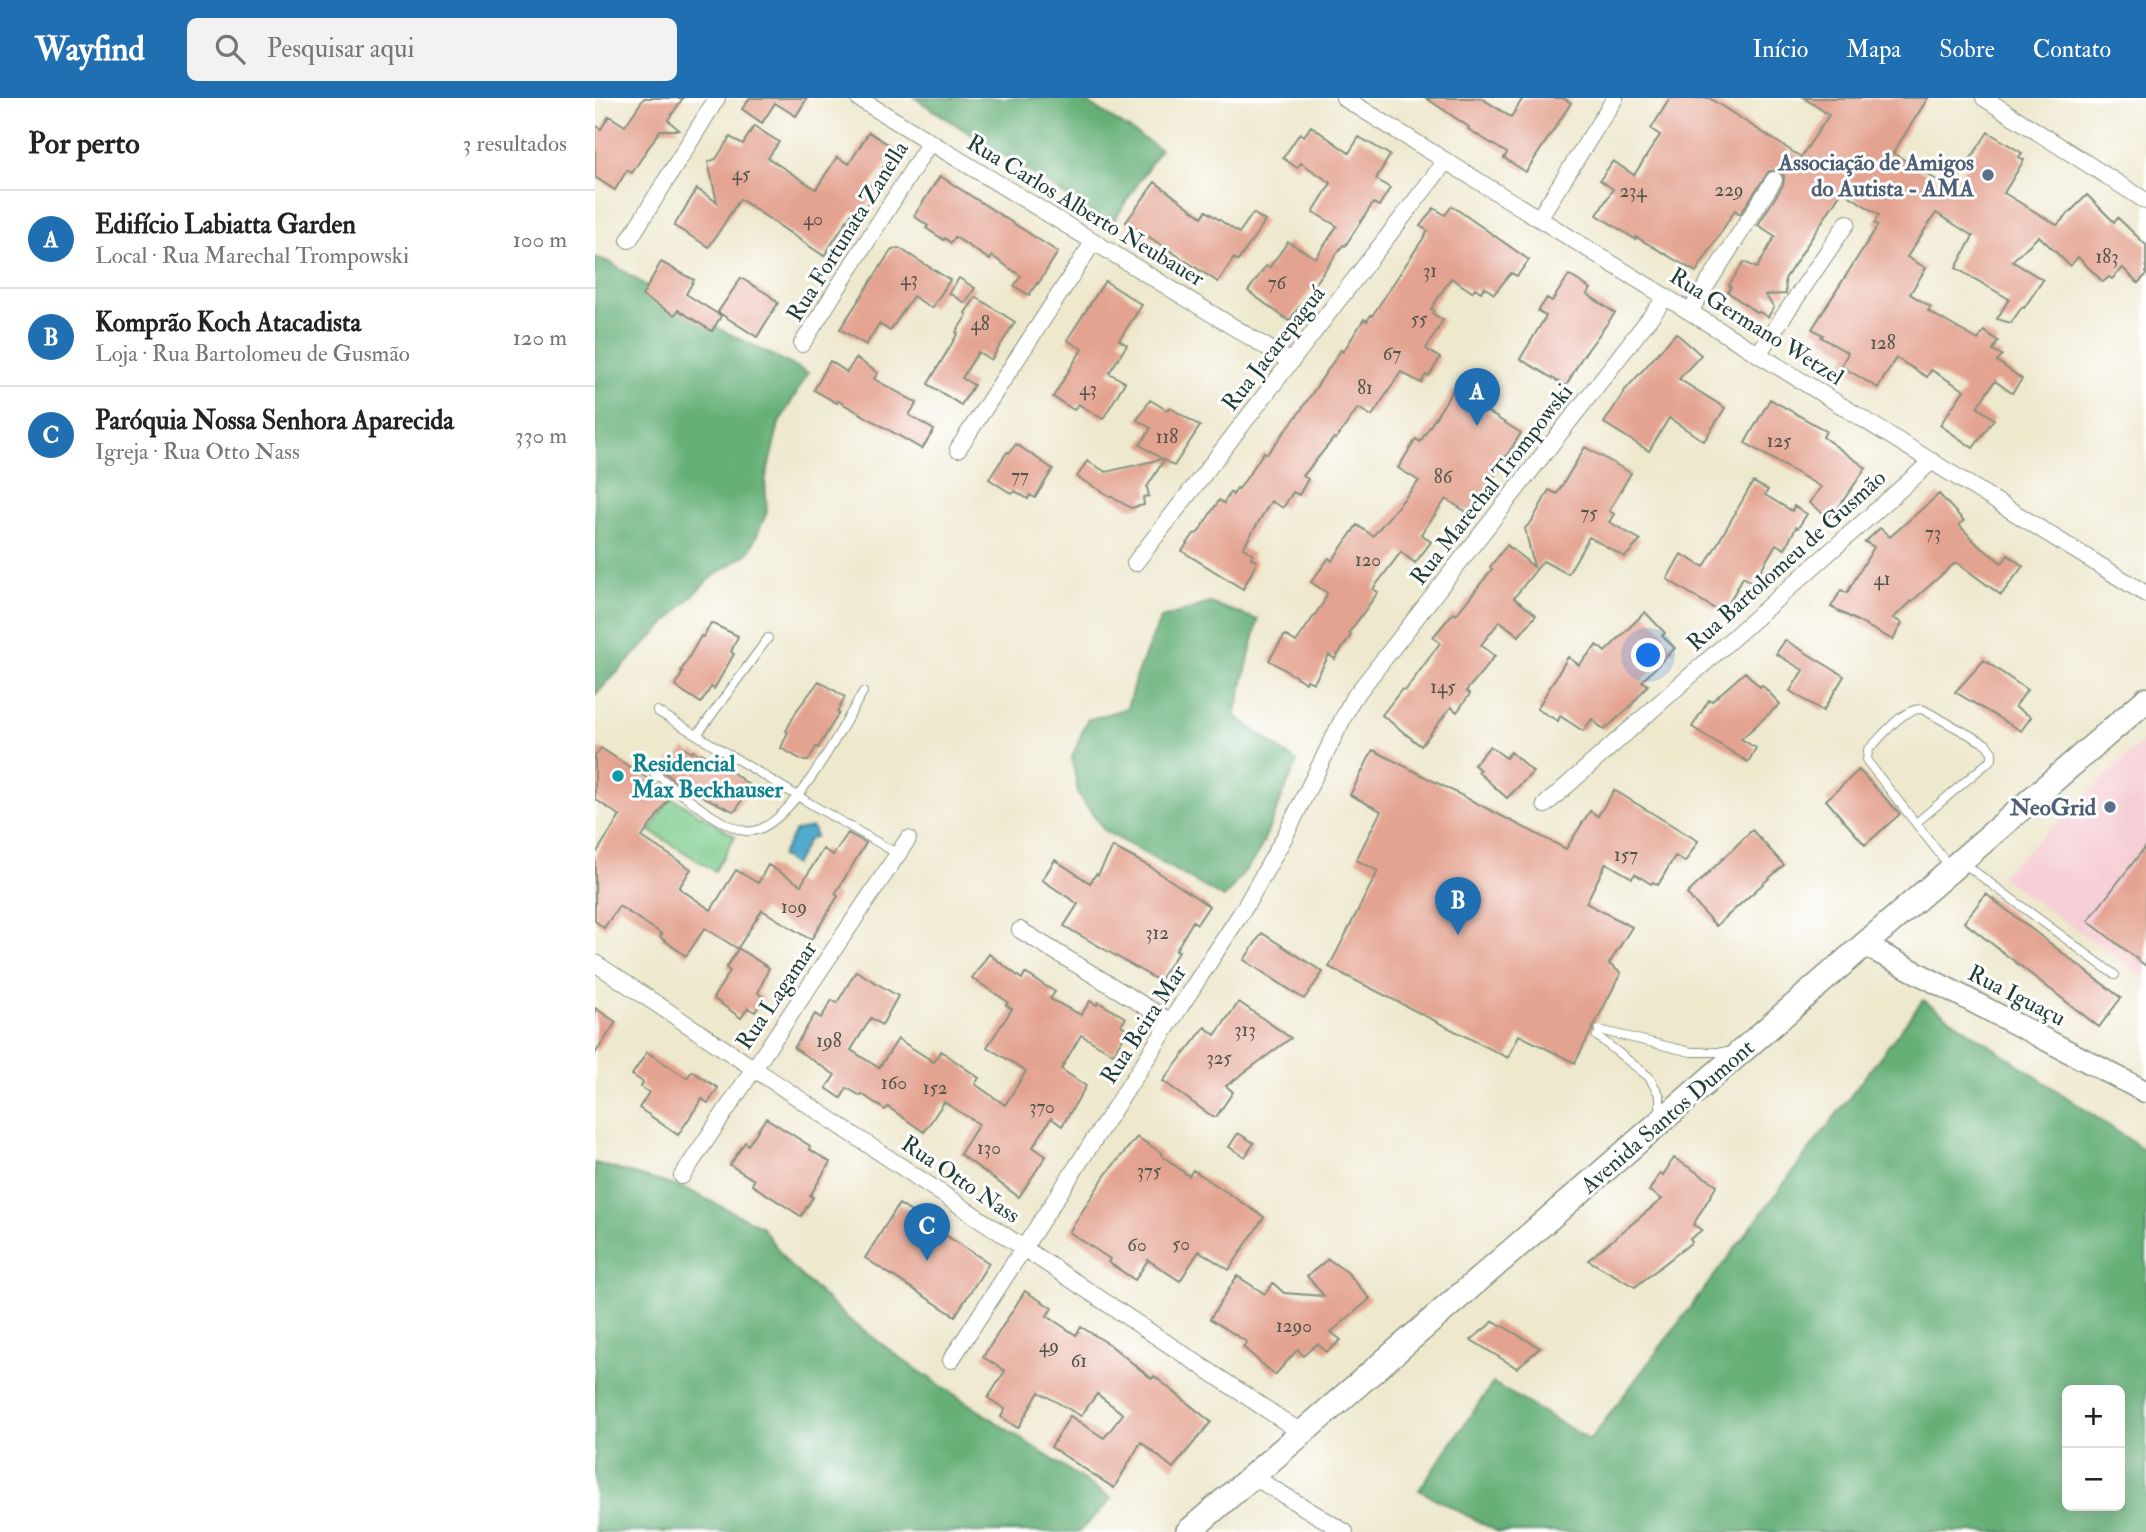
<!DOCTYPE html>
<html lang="pt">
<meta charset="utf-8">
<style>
body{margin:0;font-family:"IM FELL Double Pica",serif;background:#f2f2f2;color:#222}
.controls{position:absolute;right:21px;bottom:21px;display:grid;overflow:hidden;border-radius:10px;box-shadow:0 4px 18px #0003}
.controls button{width:63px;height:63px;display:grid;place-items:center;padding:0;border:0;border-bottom:2px solid #e0e0e0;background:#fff;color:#222;font:35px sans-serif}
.you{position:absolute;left:1054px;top:558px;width:24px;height:24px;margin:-18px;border:5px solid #fff;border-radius:50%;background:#1a73e8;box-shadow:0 0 0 10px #1a73e833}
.badge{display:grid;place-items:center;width:46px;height:46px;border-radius:50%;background:#1f6fb2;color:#fff;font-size:23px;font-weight:700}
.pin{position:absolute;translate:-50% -58px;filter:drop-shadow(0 2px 4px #0008)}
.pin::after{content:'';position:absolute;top:37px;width:24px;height:21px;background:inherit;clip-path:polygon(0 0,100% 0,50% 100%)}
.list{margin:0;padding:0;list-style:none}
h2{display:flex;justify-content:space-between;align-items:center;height:91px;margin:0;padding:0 28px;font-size:30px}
h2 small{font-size:23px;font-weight:400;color:#767676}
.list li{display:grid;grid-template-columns:46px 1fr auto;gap:21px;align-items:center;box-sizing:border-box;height:98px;padding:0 28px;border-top:2px solid #e0e0e0}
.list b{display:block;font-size:26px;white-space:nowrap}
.list p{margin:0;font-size:23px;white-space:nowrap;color:#767676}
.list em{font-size:23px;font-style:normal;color:#767676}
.icon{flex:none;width:38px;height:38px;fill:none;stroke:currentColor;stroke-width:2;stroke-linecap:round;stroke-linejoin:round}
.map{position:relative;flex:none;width:1551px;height:1434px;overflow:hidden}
header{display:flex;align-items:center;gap:42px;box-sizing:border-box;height:98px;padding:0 35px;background:#1f6fb2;color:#fff}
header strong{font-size:33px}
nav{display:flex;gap:38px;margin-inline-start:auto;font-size:24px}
.search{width:490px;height:63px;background:#f2f2f2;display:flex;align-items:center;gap:18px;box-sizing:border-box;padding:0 24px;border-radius:10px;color:#767676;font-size:26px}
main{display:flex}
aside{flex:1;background:#fff}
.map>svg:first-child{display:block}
.built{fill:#f6cfd6}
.green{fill:#7dcc8c;stroke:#4e8460;stroke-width:2}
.forest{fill:#66b078;stroke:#427656;stroke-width:2;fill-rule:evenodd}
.water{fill:#51accf;stroke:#387482;stroke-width:2}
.building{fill:#e4a390}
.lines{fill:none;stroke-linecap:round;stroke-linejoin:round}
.lane-casing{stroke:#869280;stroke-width:10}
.street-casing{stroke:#869280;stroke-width:18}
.secondary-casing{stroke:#869280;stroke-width:24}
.primary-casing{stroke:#869280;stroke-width:27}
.lane{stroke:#fff;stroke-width:8}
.street{stroke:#fff;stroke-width:16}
.secondary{stroke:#fff;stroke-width:21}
.primary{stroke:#fff;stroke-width:24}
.service-dot{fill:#5c6f8a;stroke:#fff;stroke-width:2.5}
.culture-dot{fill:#0f9aa8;stroke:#fff;stroke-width:2.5}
.labels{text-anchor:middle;stroke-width:6;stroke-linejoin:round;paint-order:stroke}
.number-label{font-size:19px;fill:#50564b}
.service-label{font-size:23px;font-weight:bold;fill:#4e5e75;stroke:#fff;text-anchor:end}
.street-label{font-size:23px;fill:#1f3d34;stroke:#fff}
.culture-label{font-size:23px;font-weight:bold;fill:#0d838f;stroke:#fff;text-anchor:start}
</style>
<header>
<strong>Wayfind</strong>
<div class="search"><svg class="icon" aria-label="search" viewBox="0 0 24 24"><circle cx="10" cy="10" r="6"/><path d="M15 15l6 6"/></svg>Pesquisar aqui</div>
<nav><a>Início</a><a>Mapa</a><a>Sobre</a><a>Contato</a></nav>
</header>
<main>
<aside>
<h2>Por perto<small>3 resultados</small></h2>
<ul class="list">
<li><span class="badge">A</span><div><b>Edifício Labiatta Garden</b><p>Local · Rua Marechal Trompowski</p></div><em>100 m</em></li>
<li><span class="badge">B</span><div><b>Komprão Koch Atacadista</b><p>Loja · Rua Bartolomeu de Gusmão</p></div><em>120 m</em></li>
<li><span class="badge">C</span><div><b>Paróquia Nossa Senhora Aparecida</b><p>Igreja · Rua Otto Nass</p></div><em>330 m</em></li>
</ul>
</aside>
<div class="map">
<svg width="1551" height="1434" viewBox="0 0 1551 1434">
<rect width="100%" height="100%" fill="#fff"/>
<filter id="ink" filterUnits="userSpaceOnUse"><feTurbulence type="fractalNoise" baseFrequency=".0143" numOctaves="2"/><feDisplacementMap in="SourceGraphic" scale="14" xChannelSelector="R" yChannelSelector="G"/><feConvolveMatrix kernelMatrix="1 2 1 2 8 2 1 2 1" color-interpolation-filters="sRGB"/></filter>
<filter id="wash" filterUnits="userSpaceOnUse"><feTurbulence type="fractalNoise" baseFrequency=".00686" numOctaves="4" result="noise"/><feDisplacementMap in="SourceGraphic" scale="28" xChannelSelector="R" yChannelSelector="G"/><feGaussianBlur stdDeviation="1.57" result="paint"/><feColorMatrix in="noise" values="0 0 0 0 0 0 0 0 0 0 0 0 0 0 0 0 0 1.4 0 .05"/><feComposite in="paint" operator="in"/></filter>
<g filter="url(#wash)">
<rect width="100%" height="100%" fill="#eee8cd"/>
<path class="built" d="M1551,640V880L1405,778Z"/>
<path class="green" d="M76,699L140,738L120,773L55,733Z"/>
<path class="forest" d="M320,0H485L565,51L516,127Z
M0,159L14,164L99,218L213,275L184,325L170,383L172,414L154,454L113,482L0,597Z
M615,505L663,522L640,618L702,664L663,756L629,800L510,733L483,696L477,659L492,622L532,610L541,578L566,520Z
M1328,902L1551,1053V1434H903L824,1392L898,1285L995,1342ZM1472,1292H1525V1408H1472Z
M0,1065L91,1091L166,1128L194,1167L251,1219L312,1265L517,1401L484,1434H0Z"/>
<path class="water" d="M217,729L221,738L213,742L199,767L186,758L200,733Z"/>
<g id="blocks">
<path class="building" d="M49,0H88L73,22L84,32H65L37,75L32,72L20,92L0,79V27L6,31L14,18L30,28Z
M155,0H212L201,18L180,5L167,25L147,11Z
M831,0H886L916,19L928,0H968L976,5L931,74L909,60L912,55L873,31L874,29Z
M1075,0H1114L1206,59L1234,17L1209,0H1333L1298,55L1356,91L1393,34L1427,55L1424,59L1429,62L1409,95L1462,127L1492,97L1519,124L1523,120L1551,147V177L1543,185L1528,170L1517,181L1514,179L1508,184L1483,159L1475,168L1444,138L1417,163L1448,182L1429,210L1427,209L1416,225L1402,221L1414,201L1361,170L1378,138L1341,115L1312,159L1331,170L1315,196L1336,209L1333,213L1383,242L1389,233L1403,243L1398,252L1407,257L1402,263L1427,281L1417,295L1400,283L1382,309L1399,321L1378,350L1345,327L1369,292L1336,272L1332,279L1301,260L1283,290L1246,268L1253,255L1226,239L1228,237L1217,231L1283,127L1279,125L1284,117L1247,93L1190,181L1191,196L1170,197L1179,209L1173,219L1164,214L1162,215L1133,194L1136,189L1134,187L1149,164L1162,170L1180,138L1163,127L1188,87L1189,78L1184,73H1174L1145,116L1140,112L1101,174L1041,139L1040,141L1002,117L1018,91L1005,82L1018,63L1039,77L1065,37L1056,31Z
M159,28L184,44L173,60L221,91L242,59L254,66L274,34L300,51L276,88L282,92L265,118L258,113L229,158L145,101L114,149L79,128L102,91L122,104L113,64L121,61L135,39L148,46Z
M716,28L754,55L764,39L795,57L781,81L795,90L784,108L778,105L750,148L748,147L694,223L653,193L671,168L674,170L693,144L721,160L742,128L718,114L736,85L706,65L702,70L688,60L705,35L709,38Z
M345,78L463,154L443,186L442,185L434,197L419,188L426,178L397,158L395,162L360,139L356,145L350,140L349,142L331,130L333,128L319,118Z
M560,84L607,119L611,113L644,135L658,115L670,123L643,163L639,160L623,184L531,124Z
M857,108L934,162L922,178L916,175L899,196L889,189L886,194L880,190L877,194L856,180L836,211L839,212L837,215L848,222L831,251L845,260L834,278L831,277L826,285L806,274L777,318L763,310L741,341L739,340L708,378L713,381L704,397L698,394L688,410L676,403L648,450L658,456L656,460L662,464L648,491L587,453L599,436L603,435L624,402L629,405L635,394L638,397L642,390L644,391L669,354L672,356L704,315L746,252L748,254L769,221L772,223L776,217L777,218L833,133L825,128L839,110L850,117Z
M304,150L355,182L337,210L318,198L295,233L284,226L271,247L245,231L297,151Z
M66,164L99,182L91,196L126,218L117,233L83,212L80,217L47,198Z
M974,177L996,191L992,196L1020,215L986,261L971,288L925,261L951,218L943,213L952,200L957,203Z
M146,180L174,197L183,205L162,239L123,214Z
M364,180L380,190L370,205L354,195Z
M510,183L547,207L524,242L532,247L514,275L530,284L508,321L483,306L479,312L458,299L487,251L472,242Z
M381,199L420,224L396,262L383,254L367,280L379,287L366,307L333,286L363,235L361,234L372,217L370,215Z
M1081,235L1106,257L1084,281L1130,310L1109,343L1074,320L1054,353L1009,325L1030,292Z
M261,260L283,275L279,281L322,305L314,317L339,332L327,351L243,303L242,305L219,292L235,263L252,274Z
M858,292L926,335L875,416L851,401L826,436L836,444L820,465L806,454L778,491L783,494L754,535L756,537L740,561L734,557L719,585L712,582L711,585L674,562L690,537L701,544L728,505L732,495L716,484L734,460L737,463L762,427L778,438L824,383L803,370L821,341L825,344Z
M1175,301L1231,333L1228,339L1271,370L1242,411L1240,410L1234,419L1214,405L1226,389L1150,345Z
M555,302L572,312L574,309L605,328L579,368L569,362L552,389L554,398L548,399L549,407L536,410L482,379L492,363L511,374L567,361L545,347L556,330L542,322Z
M421,346L458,371L440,400L435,397L433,401L420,393L417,396L394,381L412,354L414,355Z
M990,349L1036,375L1014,413L1019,416L1014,424L1046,442L1030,459L994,439L973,476L948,463L919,500L941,517L924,538L905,523L886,547L900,558L871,593L875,596L862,614L856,609L826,648L787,617L807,591L810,593L845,545L838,539L858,515L861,517L897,471L895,469L912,447L939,469L930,430L937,423L954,392L962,396Z
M1158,384L1173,392L1170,397L1197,413L1199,408L1212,416L1203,430L1201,429L1190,451L1181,446L1158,485L1148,479L1128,516L1072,481L1086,456L1109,469Z
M1344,396L1369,423L1364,427L1383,447L1407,465L1413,457L1428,468L1406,497L1361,464L1298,520L1307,525L1298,542L1236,509L1246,492L1252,495L1279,449L1270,444L1285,430L1295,439Z
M1050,514L1070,535L1067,538L1080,550L1047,583L1053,587L1034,610L1009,632L997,621L988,633L965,618L963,623L942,611L973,559L984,567L1002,547L1010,554Z
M116,525L143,538L136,554L139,556L119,591L116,589L106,605L80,588L88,574L86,573L106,538L108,539Z
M1190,542L1249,578L1228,613L1195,593L1208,572L1181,556Z
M1389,562L1432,592L1420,609L1436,619L1426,633L1360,594Z
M1150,574L1165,589L1167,587L1185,606L1146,641L1161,650L1153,664L1097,629L1114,602L1117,603Z
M224,583L250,599L242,614L244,615L223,650L221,649L213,663H209L186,650L193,634L191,633L202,612Z
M895,648L911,660L916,654L938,674L912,700L883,674L885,672L879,667Z
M6,650L77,697L47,739L96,771L84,790L116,812L141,772L163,785L173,767L206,787L228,751L238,757L253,735L271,745L240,796L243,798L216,842L167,812L143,850L174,870L163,895L169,900L160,914L153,910L146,920L118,900L135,873L131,870L143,851L110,830L91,858L65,839L67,836L24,808L9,830L0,823V757L25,718L0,701V658Z
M89,650L97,655L98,653L105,657L106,655L127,666L155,688L141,712L138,713L123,706L84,686L68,673L75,661L81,664Z
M778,652L971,751L995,713L1003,718L1019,692L1103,743L1090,764L1080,758L1063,787L1058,784L1056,786L1040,776L1037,780L1011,765L991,805L1037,829L1014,866L1026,875L980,965L924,937L913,960L734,869L783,773L761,762L786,713L755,697Z
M1264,672L1305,716L1270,747L1231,702Z
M1157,732L1189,767L1121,828L1092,796Z
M1551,748V868L1493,823Z
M518,749L554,768L614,808L602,826L598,823L581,852L584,853L564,883L469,828L483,806L447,782L460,762L495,785L501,776L503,777Z
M1391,796L1526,900L1504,929L1369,824Z
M667,835L728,874L709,901L649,862Z
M394,856L427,881L430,875L460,894L455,901L486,917L495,903L502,907L503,904L531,920L526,927L533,932L518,956L486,937L466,971L491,988L467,1028L456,1020L438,1049L451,1058L424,1099L365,1056L384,1026L349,1004L329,1034L293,1009L290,1012L267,996L266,998L252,990L246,1000L231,990L240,977L199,950L220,916L226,920L237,902L242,905L261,873L303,898L287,927L276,920L256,952L284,970L303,941L339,964L346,953L384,980L380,986L410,1007L431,973L392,949L417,911L411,907L413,904L377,880Z
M644,904L696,940L631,988L638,994L621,1019H618L568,983L610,929L620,937Z
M0,910L21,924L0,956Z
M52,954L92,980L97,973L123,990L113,1005L107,1001L83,1037L44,1010L54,994L46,989L48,984L37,977Z
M171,1020L215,1048L214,1051L235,1064L215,1098L218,1099L206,1118L157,1087L159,1082L135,1067L150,1044L153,1047Z
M643,1035L659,1045L650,1059L634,1049Z
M542,1039L567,1055L566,1057L594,1078L598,1072L669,1119L634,1172L604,1153L585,1183L553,1162L540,1182L513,1164L515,1161L474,1134L511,1076Z
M1079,1060L1122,1087L1098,1127L1107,1132L1095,1141L1097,1144L1040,1189L993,1162L1067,1101L1054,1093L1065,1075L1068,1077Z
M304,1106L330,1123L335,1116L349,1125L344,1133L394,1165L360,1218L270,1160Z
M733,1161L752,1174L775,1201L736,1234L746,1242L732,1254L722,1246L708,1258L703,1251L680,1277L648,1249L652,1244L615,1221L642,1178L670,1196L678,1185L689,1195L729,1198L712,1178Z
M430,1193L457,1210L452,1218L481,1237L486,1229L514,1246L557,1281L559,1278L616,1324L578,1370L546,1344L519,1390L456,1349L475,1318L509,1340L528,1316L502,1296L486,1318L444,1294L423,1330L406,1319L410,1311L393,1300L410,1273L388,1259Z
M899,1223L945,1250L922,1270L876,1242Z"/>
</g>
</g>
<g filter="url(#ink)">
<use href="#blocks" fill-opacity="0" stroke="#869280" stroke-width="2"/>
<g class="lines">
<g class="lane-casing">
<path id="lane" d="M62,613L221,709L303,756
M102,637L173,540
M59,675C83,692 122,727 150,733C191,741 249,625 268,594
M1321,725L1397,661V654L1391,646L1327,611C1307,610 1287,639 1273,652L1272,663L1355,769
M1368,765L1520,877
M1004,932L1096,954H1136
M1002,938L1054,979L1065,998V1018"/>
</g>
<g class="street-casing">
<path id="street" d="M263,0L696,264
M749,0L1551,496
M1389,0L1551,103
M944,120L1020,0
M34,142L122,0
M1095,213L1179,82
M207,246L335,44
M1163,256L1252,125
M363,351L499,143
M540,465L851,63
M950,707L1337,363
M425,832L576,924
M0,865L707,1335
M87,1078L313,741
M356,1262L650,809L689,740L757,602L1071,199
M657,1378L750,1434"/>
</g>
<g class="secondary-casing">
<path id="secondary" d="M1269,847L1551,994"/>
</g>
<g class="primary-casing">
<path id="primary" d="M593,1434L1551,602"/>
</g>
<use href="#lane" class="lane"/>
<use href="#street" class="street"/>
<use href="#secondary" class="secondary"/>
<use href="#primary" class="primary"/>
</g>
</g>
<g class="service-dot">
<circle cx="1393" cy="77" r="7"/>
<circle cx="1515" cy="709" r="7"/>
</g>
<circle class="culture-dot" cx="23" cy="678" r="7"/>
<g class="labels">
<g class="number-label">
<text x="146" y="82">45</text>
<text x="1134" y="98">229</text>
<text x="1038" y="99">234</text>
<text x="218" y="127">40</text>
<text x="1512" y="165">183</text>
<text x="835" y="179">31</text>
<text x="314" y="187">43</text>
<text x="682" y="191">76</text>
<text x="824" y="227">55</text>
<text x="385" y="232">48</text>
<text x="1288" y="251">128</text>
<text x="797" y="262">67</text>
<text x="770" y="296">81</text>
<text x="493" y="297">43</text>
<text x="572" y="345">118</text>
<text x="1184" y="349">125</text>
<text x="425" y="384">77</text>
<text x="848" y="385">86</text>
<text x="994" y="421">75</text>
<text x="1338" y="441">73</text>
<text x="773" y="468">120</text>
<text x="1287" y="487">41</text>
<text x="848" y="595">145</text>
<text x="1031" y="763">157</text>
<text x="199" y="815">109</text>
<text x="562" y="841">312</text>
<text x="650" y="938">313</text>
<text x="234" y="949">198</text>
<text x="624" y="966">325</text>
<text x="299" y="991">160</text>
<text x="340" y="996">152</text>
<text x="447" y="1015">370</text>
<text x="394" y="1056">130</text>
<text x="554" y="1079">375</text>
<text x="586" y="1152">50</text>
<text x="542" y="1153">60</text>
<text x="699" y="1234">1290</text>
<text x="454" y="1254">49</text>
<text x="484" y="1269">61</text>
</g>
<g class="service-label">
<text x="1379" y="72">Associação de Amigos<tspan x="1379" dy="26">do Autista - AMA</tspan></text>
<text x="1501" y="717">NeoGrid</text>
</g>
<g class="street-label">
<text transform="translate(491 112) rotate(31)" y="8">Rua Carlos Alberto Neubauer</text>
<text transform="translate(252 133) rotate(-58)" y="8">Rua Fortunata Zanella</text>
<text transform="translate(1162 228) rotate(32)" y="8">Rua Germano Wetzel</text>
<text transform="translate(678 250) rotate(-52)" y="8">Rua Jacarepaguá</text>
<text transform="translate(896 386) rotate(-52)" y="8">Rua Marechal Trompowski</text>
<text transform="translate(1191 462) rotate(-42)" y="8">Rua Bartolomeu de Gusmão</text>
<text transform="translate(181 897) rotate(-56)" y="8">Rua Lagamar</text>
<text transform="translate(1422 897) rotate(27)" y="8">Rua Iguaçu</text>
<text transform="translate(548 926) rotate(-57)" y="8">Rua Beira Mar</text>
<text transform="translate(1072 1018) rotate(-41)" y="8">Avenida Santos Dumont</text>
<text transform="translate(366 1081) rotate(34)" y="8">Rua Otto Nass</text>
</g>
<g class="culture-label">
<text x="37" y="673">Residencial<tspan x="37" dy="26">Max Beckhauser</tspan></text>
</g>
</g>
</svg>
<div class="controls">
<button>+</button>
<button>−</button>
</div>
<div class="you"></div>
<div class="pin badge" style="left:882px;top:328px">A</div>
<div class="pin badge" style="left:863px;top:837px">B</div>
<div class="pin badge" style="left:332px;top:1163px">C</div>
</div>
</main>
